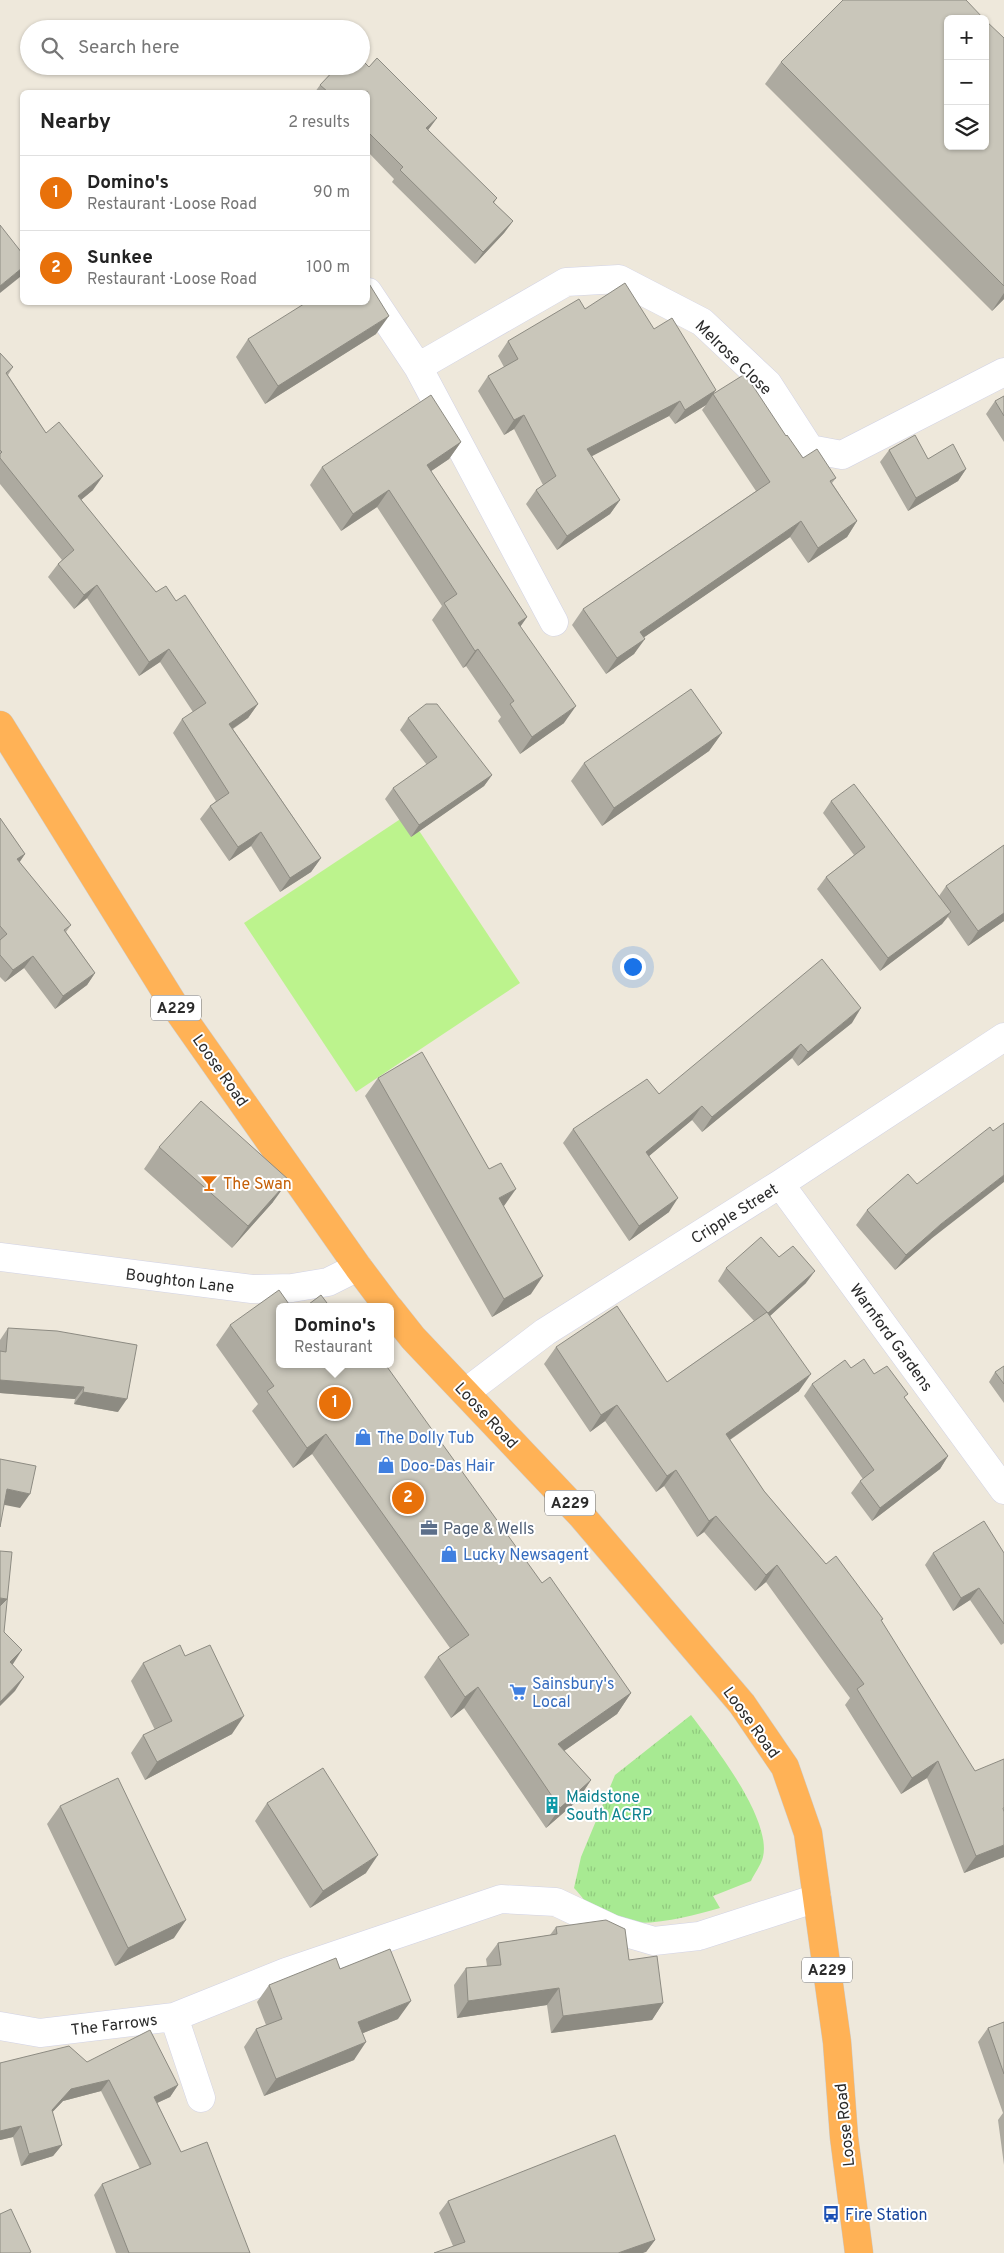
<!DOCTYPE html>
<meta charset="utf-8">
<style>
body{margin:0;font-family:Overpass,sans-serif;background:#f6f6f6;color:#222}
.controls{position:absolute;right:15px;top:15px;display:grid;overflow:hidden;border-radius:8px;box-shadow:0 1px 4px #0004}
.controls button{width:45px;height:45px;display:grid;place-items:center;padding:0;border:0;border-bottom:1px solid #e0e0e0;background:#fff;color:#222;font:25px sans-serif}
.you{position:absolute;left:632px;top:966px;width:18px;height:18px;margin:-12px;border:4px solid #fff;border-radius:50%;background:#1a73e8;box-shadow:0 0 0 8px #1a73e833}
.badge{display:grid;place-items:center;width:32px;height:32px;border-radius:50%;background:#ea580c;color:#fff;font-size:16px;font-weight:700}
.pin{position:absolute;translate:-50% -50%;border:2px solid #fff;box-shadow:0 1px 5px #0006}
.popup{position:absolute;left:276px;top:1303px;width:118px;height:65px;box-sizing:border-box;display:grid;place-content:center;border-radius:8px;background:#fff;filter:drop-shadow(0 1px 4px #0005);font-size:16px;white-space:nowrap;color:#767676}
.popup b{font-size:19px;color:#222}
.popup::after{content:'';position:absolute;left:50%;top:100%;margin-left:-10px;border:10px solid transparent;border-top-color:#fff}
.list{margin:0;padding:0;list-style:none}
h2{display:flex;justify-content:space-between;align-items:center;height:65px;margin:0;padding:0 20px;font-size:21px}
h2 small{font-size:16px;font-weight:400;color:#767676}
.list li{display:grid;grid-template-columns:32px 1fr auto;gap:15px;align-items:center;box-sizing:border-box;height:75px;padding:0 20px;border-top:1px solid #e0e0e0}
.list b{display:block;font-size:19px;white-space:nowrap}
.list p{margin:0;font-size:16px;white-space:nowrap;color:#767676}
.list em{font-size:16px;font-style:normal;color:#767676}
.icon{flex:none;width:28px;height:28px;fill:none;stroke:currentColor;stroke-width:2;stroke-linecap:round;stroke-linejoin:round}
.map{position:relative;flex:none;width:1004px;height:2253px;overflow:hidden}
.search{position:absolute;background:#fff;box-shadow:0 1px 4px #0004;left:20px;top:20px;width:350px;height:55px;display:flex;align-items:center;gap:12px;box-sizing:border-box;padding:0 18px;border-radius:28px;color:#767676;font-size:19px}
.panel{position:absolute;background:#fff;box-shadow:0 1px 4px #0004;left:20px;top:90px;width:350px;height:215px;border-radius:8px}
.map>svg:first-child{display:block}
.grass{fill:url(#grass-tufts)}
.pitch{fill:#bcf38d}
.lines{fill:none;stroke-linecap:round;stroke-linejoin:round}
.minor-casing{stroke:#d1d2e5;stroke-width:29}
.highway-casing{stroke:#ccc;stroke-width:29}
.minor{stroke:#fff;stroke-width:28}
.highway{stroke:#ffb256;stroke-width:28}
.wall{fill:#adaaa0}
.shaded-wall{fill:#8d8b82}
.building{fill:#c9c6ba;stroke:#8d8b82}
.labels{text-anchor:middle;stroke-width:4;stroke-linejoin:round;paint-order:stroke}
.shield{fill:#fff;stroke:#6b6b6b;stroke-width:1}
.shield-label{font-size:15px;font-weight:bold;fill:#2b2b2b}
.street-label{font-size:16px;fill:#2b2b2b;stroke:#fff}
.food-label{font-size:16px;fill:#c56008;stroke:#fff;text-anchor:start}
.shop-label{font-size:16px;fill:#366cbe;stroke:#fff;text-anchor:start}
.service-label{font-size:16px;fill:#4e5e75;stroke:#fff;text-anchor:start}
.culture-label{font-size:16px;fill:#0d838f;stroke:#fff;text-anchor:start}
.transit-label{font-size:16px;fill:#164399;stroke:#fff;text-anchor:start}
</style>
<div class="map">
<svg width="1004" height="2253" viewBox="0 0 1004 2253">
<defs>
<pattern id="grass-tufts" width="24" height="20" patternUnits="userSpaceOnUse" patternTransform="scale(1.25)"><rect width="24" height="20" fill="#a7ea92"/><path d="M3 7l-1-3M5 7V3M7 7l1-3M15 17l-1-3M17 17v-4M19 17l1-3" fill="none" stroke="#90c97e"/></pattern>
</defs>
<rect width="100%" height="100%" fill="#eee8db"/>
<path class="grass" d="M691,1715C713,1744 772,1819 763,1857C761,1865 754,1874 751,1881L713,1896L720,1908C683,1918 630,1934 595,1911C587,1905 581,1895 574,1888L581,1857L615,1775Z"/>
<path class="pitch" d="M408,814L520,983L356,1092L244,923Z"/>
<g class="lines">
<g class="minor-casing">
<path id="minor" d="M368,292L418,367L554,622
M418,367L566,282L619,279L702,322L768,384L810,449L842,455L1004,372
M780,1184L1004,1490
M0,1257L252,1289L292,1288L328,1282L358,1267
M466,1392L545,1332L780,1184L1004,1037
M174,2017L201,2098
M0,2026L40,2033L174,2017L286,1972L501,1899L556,1902L613,1929L654,1941L699,1936L817,1898"/>
</g>
<g class="highway-casing">
<path id="highway" d="M0,725L174,1005L358,1267L388,1307
M390,1309L413,1338L581,1515L742,1704L785,1767L808,1833L837,2042L844,2137L859,2253"/>
</g>
<use href="#minor" class="minor"/>
<use href="#highway" class="highway"/>
</g>
<path class="wall" d="M1004,38V299L992,311L765,84L781,62Z
M377,58L437,118L428,130L497,198L494,203L513,221L504,233L475,264L392,182L394,179L368,152V92H315L320,85L338,66H361V59L369,67Z
M585,309L654,329L714,394L786,436L803,458L836,478L832,483L857,521L847,537L808,563L790,537L644,637L634,654L606,674L572,625L583,609L756,491L702,410L706,405L675,424L669,416L591,456L620,500L610,514L557,550L526,504L536,490L543,485L514,429L504,435L478,391L488,376L504,367L498,356L508,341Z
M376,334L265,404L236,357L248,339Z
M0,353L13,367L8,375L46,433L93,490L81,500L156,592L176,601L258,704L248,718L233,729L321,858L311,872L280,892L251,846L229,861L200,819L210,806L216,801L173,733L182,719L193,712L160,662L139,676L87,598L74,609L48,577L58,564L62,560L0,484Z
M1004,396V442L986,414L995,401Z
M461,442L449,459L431,471L527,617L520,627L564,723L520,754L498,721L501,717L466,666L463,668L432,620L442,606L377,507L341,531L310,485L322,467Z
M889,450L928,459L966,469L958,481L908,511L880,462Z
M408,718L492,775L484,786L411,837L385,799L393,788L427,765L400,730Z
M722,733L709,751L602,826L571,781L584,763Z
M831,801L939,896L946,886L1004,845V921L968,946L948,917L942,924L880,971L817,889L826,877L854,855L823,813Z
M0,818L25,854L19,862L71,925L66,932L95,973L87,985L55,1009L24,968L5,982L0,977Z
M852,1023L798,1066L792,1058L702,1132L692,1120L649,1156L669,1212L629,1241L563,1143L573,1129L659,1094Z
M378,1078L503,1207L531,1294L492,1317L365,1096Z
M159,1147L273,1202L232,1248L144,1169Z
M867,1210L931,1239L895,1270L856,1225Z
M779,1257L806,1283L770,1316L799,1391L730,1440L764,1491L826,1564L883,1619L881,1621L1004,1857L964,1873L927,1778L901,1794L845,1705L850,1698L766,1582L755,1591L704,1532L697,1537L664,1486L656,1492L605,1421L590,1432L544,1364L556,1347L667,1382L754,1321L718,1281L726,1268Z
M280,1307L542,1583L631,1693L617,1714L564,1751L591,1780L577,1801L546,1828L464,1708L451,1718L424,1677L438,1657L450,1648L312,1454L293,1468L252,1411L258,1404L216,1345L230,1325Z
M8,1328L118,1412L74,1404L75,1399L0,1393V1340Z
M1004,1366V1403L989,1382L995,1372Z
M851,1368L874,1374L905,1398L948,1456L940,1469L872,1521L851,1493L860,1481L863,1479L804,1396L812,1384Z
M933,1553H1004V1643L1001,1645L970,1600L953,1611L925,1565Z
M185,1656L232,1734L145,1780L131,1753L143,1735L155,1730L131,1681L143,1663Z
M267,1803L366,1873L310,1908L255,1821Z
M60,1806L174,1938L115,1966L47,1824Z
M556,1927L629,1960L663,2003L652,2020L551,2033L547,2005L457,2018L454,1985L466,1968L487,1966L486,1959L498,1943L550,1935Z
M340,1969L398,2019L363,2033L354,2060L264,2096L244,2047L256,2029L266,2025L257,2002L269,1985Z
M1004,2022V2165L998,2120L1003,2113L978,2042L988,2028Z
M87,2062L178,2085L170,2097L157,2103L181,2152L250,2253H116L94,2195L102,2184L140,2169L101,2091L63,2101L52,2112L62,2145L53,2156L21,2166L13,2137L0,2140V2063Z
M448,2201L655,2240L646,2252L453,2246L439,2213Z"/>
<path class="shaded-wall" d="M437,118L428,130L418,140L426,128Z
M513,221L504,233L475,264L483,252Z
M22,268V273L20,277L0,293V286Z
M1004,293V299L992,311Z
M389,316L376,334L265,404L278,386Z
M716,390L706,405L675,424L685,410Z
M680,401L669,416L577,464L587,449Z
M524,415L514,429L504,435L514,420Z
M461,442L449,459L415,482L427,465Z
M966,469L958,481L908,511L916,498Z
M103,476L93,490L69,510L78,496Z
M389,490L377,507L341,531L353,514Z
M620,500L610,514L557,550L567,536Z
M801,521L790,537L630,647L640,632Z
M857,521L847,537L808,563L818,548Z
M97,585L87,598L74,609L84,595Z
M527,617L515,634L518,623Z
M645,639L634,654L606,674L617,658Z
M169,649L160,662L139,676L149,662Z
M478,649L466,666L463,668L475,651Z
M258,704L248,718L220,737L229,724Z
M576,706L564,723L520,754L532,737Z
M722,733L709,751L602,826L614,808Z
M492,775L484,786L411,837L419,825Z
M261,832L251,846L229,861L238,847Z
M25,854L17,866V859Z
M321,858L311,872L280,892L290,878Z
M951,912L942,924L880,971L888,958Z
M1004,913V921L968,946L978,931Z
M33,956L24,968L5,982L13,970Z
M95,973L87,985L55,1009L63,996Z
M861,1008L852,1023L798,1066L808,1052Z
M801,1044L792,1058L702,1132L712,1117Z
M702,1106L692,1120L636,1167L646,1152Z
M1004,1175V1182L931,1239L895,1270L906,1255L941,1224Z
M289,1180L273,1202L232,1248L248,1226Z
M516,1189L504,1206L486,1216L499,1198Z
M678,1198L669,1212L629,1241L639,1226Z
M815,1271L806,1283L759,1326L767,1314Z
M543,1276L531,1294L492,1317L504,1299Z
M811,1374L799,1391L715,1450L726,1434Z
M0,1380L84,1387L75,1399L0,1393Z
M83,1392L127,1399L118,1412L74,1404Z
M617,1405L605,1421L590,1432L601,1415Z
M326,1434L312,1454L293,1468L307,1448Z
M948,1456L940,1469L872,1521L880,1508Z
M676,1470L664,1486L656,1492L667,1476Z
M7,1489L30,1494L20,1508L0,1504Z
M716,1516L704,1532L697,1537L709,1521Z
M777,1565L766,1582L755,1591L766,1575Z
M979,1588L970,1600L953,1611L961,1598Z
M0,1598L7,1599L0,1609Z
M22,1650L13,1664L0,1676L10,1662Z
M24,1677L15,1691L0,1706V1702Z
M478,1687L464,1708L451,1718L465,1697Z
M631,1693L617,1714L544,1765L558,1744Z
M244,1716L232,1734L145,1780L157,1762Z
M938,1761L927,1778L901,1794L912,1778Z
M591,1780L577,1801L546,1828L560,1808Z
M1004,1845V1857L964,1873L976,1856Z
M378,1855L366,1873L310,1908L323,1891Z
M186,1920L174,1938L115,1966L128,1948Z
M559,1988L547,2005L457,2018L468,2001Z
M411,2001L398,2019L346,2040L358,2022Z
M663,2003L652,2020L551,2033L563,2016Z
M366,2042L354,2060L264,2096L276,2079Z
M109,2080L101,2091L63,2101L44,2121L52,2110L71,2089Z
M178,2085L170,2097L146,2108L154,2097Z
M21,2126L13,2137L0,2140V2131Z
M62,2145L53,2156L21,2166L29,2154Z
M655,2240L646,2252L643,2253H618Z"/>
<path class="building" d="M843,0H966L984,19H948V146H985V20L1004,38V286L781,62Z
M377,58L437,118L426,128L497,198L493,202L513,221L483,252L400,170L403,167L368,132V92H328L320,85L338,66H361V59L369,67Z
M0,225L22,253V268L0,286Z
M368,282L389,316L278,386L248,339L307,302H368Z
M625,283L654,329L672,318L716,390L685,410L680,401L587,449L620,500L567,536L536,490L556,476L524,415L514,420L488,376L518,359L508,341L579,299L585,309Z
M0,353L13,367L6,373L46,433L59,422L103,476L78,496L156,592L166,586L176,601L185,595L258,704L229,724L321,858L290,878L261,832L238,847L210,806L229,793L182,719L206,703L169,649L149,662L97,585L84,595L58,564L74,550L0,458V454L2,452L0,450Z
M745,374L786,436L787,435L803,458L817,449L836,478L830,481L857,521L818,548L801,521L640,632L645,639L617,658L583,609L770,482L713,394Z
M431,395L461,442L427,465L527,617L518,623L576,706L532,737L510,704L514,701L478,649L475,651L444,603L457,594L389,490L353,514L322,467Z
M1004,396V416L995,401Z
M915,435L928,459L953,444L966,469L916,498L889,450Z
M691,689L722,733L614,808L584,763Z
M426,704H437L492,775L419,825L393,788L437,757L408,718Z
M854,784L951,912L888,958L826,877L865,847L831,801Z
M0,818L25,854L17,859L71,925L64,930L95,973L63,996L33,956L13,970L0,955V940L7,934L0,926Z
M1004,845V913L978,931L946,886Z
M822,959L861,1008L808,1052L801,1044L712,1117L702,1106L646,1152L678,1198L639,1226L573,1129L647,1079L659,1094Z
M422,1052L489,1169L501,1163L516,1189L499,1198L543,1276L504,1299L378,1078Z
M201,1101L289,1180L248,1226L159,1147Z
M1004,1123V1175L941,1224L906,1255L867,1210L908,1174L917,1184L990,1127L993,1131Z
M761,1237L779,1257L793,1246L815,1271L768,1313L726,1268Z
M279,1290L291,1307H280V1364H385L542,1583L550,1577L631,1693L558,1744L591,1780L560,1808L478,1687L465,1697L438,1657L469,1635L326,1434L307,1448L267,1391L274,1386L230,1325Z
M321,1295L330,1307H305Z
M617,1306L667,1382L767,1312L811,1374L726,1434L764,1491L826,1564L836,1556L883,1619L881,1620L975,1771L1004,1759V1808H1003L1004,1812V1845L976,1856L938,1761L912,1778L857,1689L864,1684L777,1565L766,1575L716,1516L709,1521L676,1470L667,1476L617,1405L601,1415L556,1347Z
M8,1328L57,1331L137,1345L127,1399L83,1392L84,1387L0,1380V1351L6,1352Z
M864,1359L874,1374L887,1366L908,1394L904,1397L948,1456L880,1508L860,1481L874,1470L812,1384L845,1360L851,1368Z
M1004,1366V1384L995,1372Z
M0,1459L36,1466L30,1494L7,1489L0,1527Z
M984,1521L1004,1553V1624L979,1588L961,1598L933,1553Z
M0,1551L12,1552L4,1632L22,1650L10,1662L24,1677L0,1702V1606L7,1599L0,1598Z
M180,1645L185,1656L210,1645L244,1716L157,1762L143,1735L172,1721L143,1663Z
M323,1768L378,1855L323,1891L267,1803Z
M118,1778L186,1920L128,1948L60,1806Z
M606,1920L625,1929L629,1960L657,1956L663,2003L563,2016L559,1988L468,2001L466,1968L501,1965L498,1943L557,1934L556,1927Z
M390,1949L411,2001L358,2022L366,2042L276,2079L256,2029L282,2019L269,1985L336,1958L340,1969Z
M1004,2022V2074L988,2028Z
M150,2030L178,2085L154,2097L181,2152L207,2142L250,2253H129L102,2184L151,2164L109,2080L71,2089L52,2110L62,2145L29,2154L21,2126L0,2131V2063L69,2046L87,2062Z
M615,2135L655,2240L618,2253H434L465,2242L448,2201Z
M11,2209L31,2252L29,2253H0V2214Z"/>
<defs>
<g id="bar-bare" transform="scale(1.35)"><path d="M-6-5H6L.8 .8V4.5H3.5V6h-7V4.5H-.8V.8Z" fill="#e8710a" stroke="#fff" stroke-width="2.5" paint-order="stroke"/></g>
<g id="shop-bare" transform="scale(1.35)"><path d="M-5-2.5h2.3a2.7 3.5 0 0 1 5.4 0H5L5.5 6h-11ZM-1.5-2.5h3a1.5 2.3 0 0 0-3 0Z" fill="#3f7fe0" stroke="#fff" stroke-width="2.5" paint-order="stroke"/></g>
<g id="office-bare" transform="scale(1.35)"><path d="M-6-3h4V-5.5h4V-3h4V5H-6ZM-1-4.5V-3h2v-1.5ZM-6 0V1H6V0Z" fill="#5c6f8a" stroke="#fff" stroke-width="2.5" paint-order="stroke"/></g>
<g id="supermarket-bare" transform="scale(1.35)"><path d="M-6-5.5h2.5l.6 2H6L4.5 2H-2.5L-4.4-4H-6ZM-1.5 3.2a1.3 1.3 0 1 0 .1 0ZM3 3.2a1.3 1.3 0 1 0 .1 0Z" fill="#3f7fe0" stroke="#fff" stroke-width="2.5" paint-order="stroke"/></g>
<g id="building-bare" transform="scale(1.35)"><path d="M-4-6H4V6H1V3H-1V6H-4ZM-2.5-4.3h1.7v1.8h-1.7ZM.8-4.3h1.7v1.8H.8ZM-2.5-1h1.7V.8h-1.7ZM.8-1h1.7V.8H.8Z" fill="#0f9aa8" stroke="#fff" stroke-width="2.5" paint-order="stroke"/></g>
<g id="bus-bare" transform="scale(1.35)"><path d="M-5-6H5V4H4V6H2V4H-2V6H-4V4H-5ZM-3.5-4V0h7V-4ZM-3.5 1.2v1.5H-2V1.2ZM2 1.2v1.5H3.5V1.2Z" fill="#1a4fb4" stroke="#fff" stroke-width="2.5" paint-order="stroke"/></g>
</defs>
<g fill-rule="evenodd">
<use href="#bar-bare" x="209" y="1183"/>
<use href="#shop-bare" x="363" y="1437"/>
<use href="#shop-bare" x="386" y="1465"/>
<use href="#office-bare" x="429" y="1528"/>
<use href="#shop-bare" x="449" y="1554"/>
<use href="#supermarket-bare" x="518" y="1692"/>
<use href="#building-bare" x="552" y="1805"/>
<use href="#bus-bare" x="831" y="2214"/>
</g>
<g class="labels">
<g class="shield">
<rect x="151" y="995.5" width="50" height="25" rx="4"/>
<rect x="545" y="1490.5" width="50" height="25" rx="4"/>
<rect x="802" y="1957.5" width="50" height="25" rx="4"/>
</g>
<g class="shield-label">
<text x="176" y="1013">A229</text>
<text x="570" y="1508">A229</text>
<text x="827" y="1975">A229</text>
</g>
<g class="street-label">
<text transform="translate(734 357) rotate(44)" y="6">Melrose Close</text>
<text transform="translate(221 1070) rotate(55)" y="6">Loose Road</text>
<text transform="translate(734 1213) rotate(-32)" y="6">Cripple Street</text>
<text transform="translate(180 1280) rotate(7)" y="6">Boughton Lane</text>
<text transform="translate(892 1337) rotate(54)" y="6">Warnford Gardens</text>
<text transform="translate(487 1415) rotate(47)" y="6">Loose Road</text>
<text transform="translate(752 1722) rotate(54)" y="6">Loose Road</text>
<text transform="translate(114 2024) rotate(-7)" y="6">The Farrows</text>
<text transform="translate(844 2125) rotate(-96)" y="6">Loose Road</text>
</g>
<g class="food-label">
<text x="223" y="1189">The Swan</text>
</g>
<g class="shop-label">
<text x="377" y="1443">The Dolly Tub</text>
<text x="400" y="1471">Doo-Das Hair</text>
<text x="463" y="1560">Lucky Newsagent</text>
<text x="532" y="1689">Sainsbury's<tspan x="532" dy="18">Local</tspan></text>
</g>
<g class="service-label">
<text x="443" y="1534">Page &amp; Wells</text>
</g>
<g class="culture-label">
<text x="566" y="1802">Maidstone<tspan x="566" dy="18">South ACRP</tspan></text>
</g>
<g class="transit-label">
<text x="845" y="2220">Fire Station</text>
</g>
</g>
</svg>
<div class="controls">
<button>+</button>
<button>−</button>
<button><svg class="icon" aria-label="layers" viewBox="0 0 24 24"><path d="M12 4l9 5-9 5-9-5zM3 14l9 5 9-5"/></svg></button>
</div>
<div class="you"></div>
<div class="pin badge" style="left:335px;top:1403px;background:#e8710a">1</div>
<div class="popup"><b>Domino's</b>Restaurant</div>
<div class="pin badge" style="left:408px;top:1498px;background:#e8710a">2</div>
<div class="search"><svg class="icon" aria-label="search" viewBox="0 0 24 24"><circle cx="10" cy="10" r="6"/><path d="M15 15l6 6"/></svg>Search here</div>
<section class="panel">
<h2>Nearby<small>2 results</small></h2>
<ul class="list">
<li><span class="badge" style="background:#e8710a">1</span><div><b>Domino's</b><p>Restaurant · Loose Road</p></div><em>90 m</em></li>
<li><span class="badge" style="background:#e8710a">2</span><div><b>Sunkee</b><p>Restaurant · Loose Road</p></div><em>100 m</em></li>
</ul>
</section>
</div>
